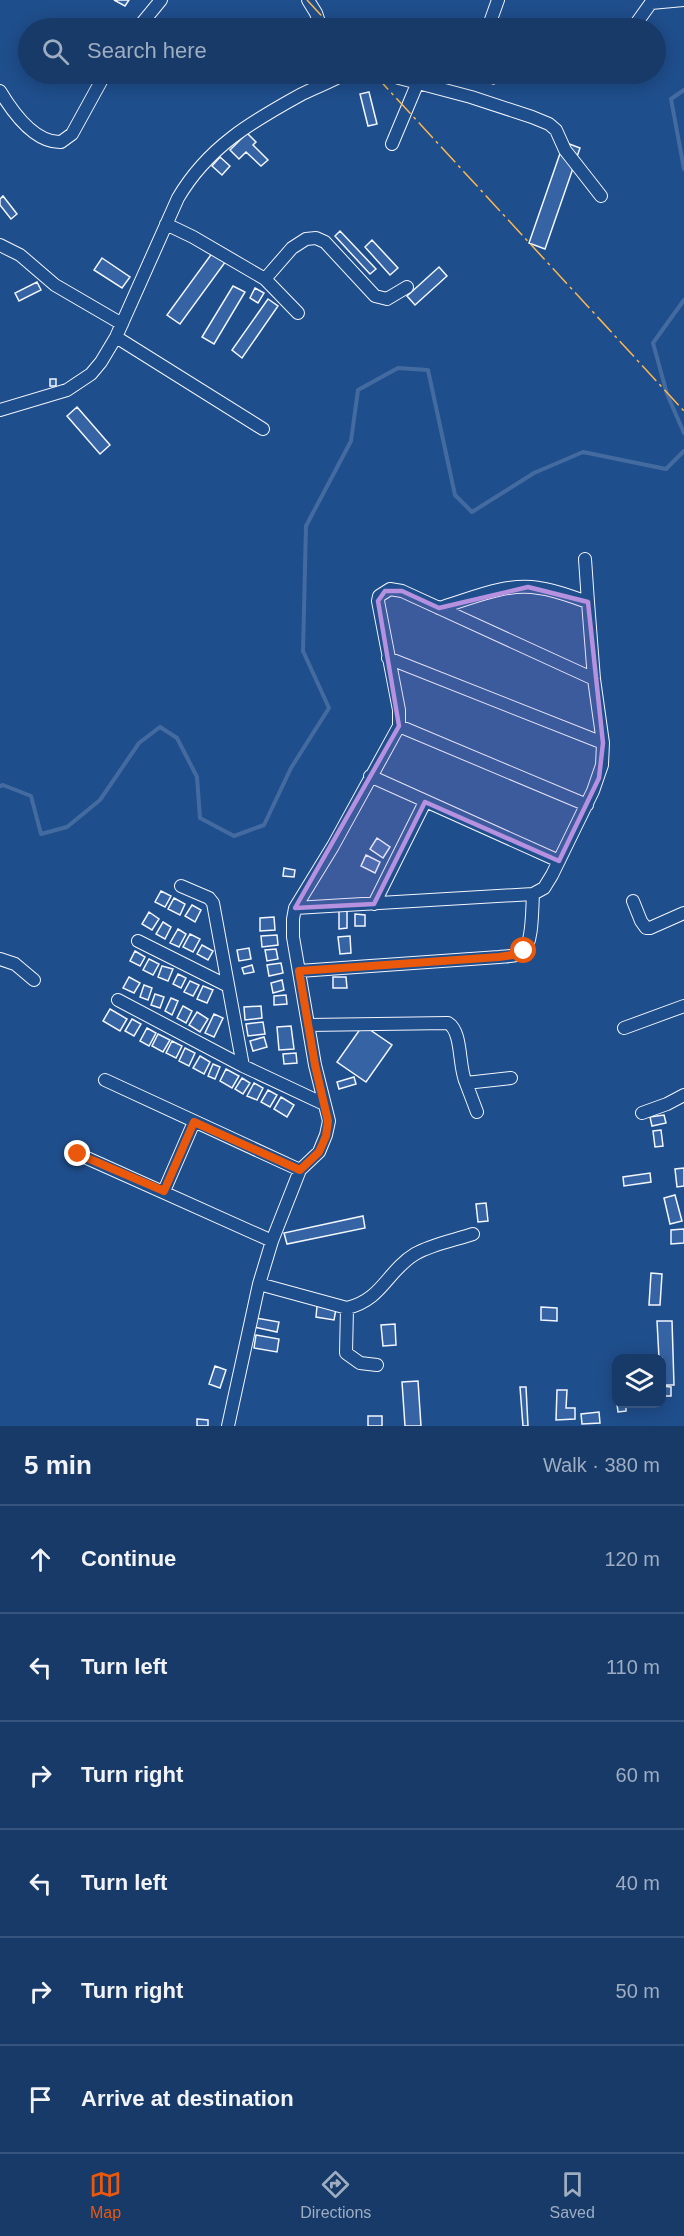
<!DOCTYPE html>
<meta charset="utf-8">
<style>
body{margin:0;font-family:Helvetica,sans-serif;background:#20416f;color:#f1f3f6}
.controls{position:absolute;right:18px;bottom:18px;display:grid;overflow:hidden;border-radius:12px;box-shadow:0 3px 15px #0003}
.controls button{width:54px;height:54px;display:grid;place-items:center;padding:0;border:0;border-bottom:2px solid #36547d;background:#173a69;color:#f1f3f6;font:30px sans-serif}
.stop{position:absolute;width:18px;height:18px;margin:-14px;border:4px solid #ea580c;border-radius:50%;background:#fff}
.stop.end{background:#ea580c;border-color:#fff;box-shadow:0 2px 6px #0008}
.list{margin:0;padding:0;list-style:none}
h2{display:flex;justify-content:space-between;align-items:center;height:78px;margin:0;padding:0 24px;font-size:26px}
h2 small{font-size:20px;font-weight:400;color:#9eadc0}
.list li{display:grid;grid-template-columns:39px 1fr auto;gap:18px;align-items:center;box-sizing:border-box;height:108px;padding:0 24px;border-top:2px solid #36547d}
.list b{display:block;font-size:22px;white-space:nowrap}
.list em{font-size:20px;font-style:normal;color:#9eadc0}
.icon{flex:none;width:33px;height:33px;fill:none;stroke:currentColor;stroke-width:2;stroke-linecap:round;stroke-linejoin:round}
.map{position:relative;flex:none;width:684px;height:1426px;overflow:hidden}
.search{position:absolute;background:#173a69;box-shadow:0 3px 15px #0003;left:18px;right:18px;top:18px;height:66px;display:flex;align-items:center;gap:15px;box-sizing:border-box;padding:0 21px;border-radius:33px;color:#9eadc0;font-size:22px}
.sheet{height:726px;background:#173a69}
nav{display:flex;justify-content:space-around;align-items:center;box-sizing:border-box;height:84px;border-top:2px solid #36547d;background:#173a69;font-size:16px;color:#9eadc0}
nav a{display:grid;justify-items:center;gap:3px}
nav .on{color:#ea580c}
.map>svg:first-child{display:block}
.lines{fill:none;stroke-linecap:round;stroke-linejoin:round}
.stream{stroke:#446ba0;stroke-width:4}
.building{fill:#3563a3;stroke:#f2f6ff;stroke-width:1.5}
.minor-casing{stroke:#f2f6ff;stroke-width:14}
.minor{stroke:#1f4e8c;stroke-width:12}
.power{stroke:#ffb74d;stroke-width:1.5;stroke-dasharray:21 4.5 3 4.5;stroke-linecap:butt}
.route{stroke:#ea580c;stroke-width:8}
.marked{fill:#b691df;fill-opacity:0.2;stroke:#b691df;stroke-width:4.5;stroke-linejoin:round}
</style>
<div class="map">
<svg width="684" height="1426" viewBox="0 0 684 1426">
<rect width="100%" height="100%" fill="#1f4e8c"/>
<g class="lines">
<path class="stream" d="M684,90L671,99L684,169
M684,300L653,343L667,394L684,433
M0,786L3,785L31,796L41,834L67,827L100,800L139,743L160,727L177,738L197,777L200,818L234,836L264,825L291,768L329,708L303,651L306,526L351,441L358,390L398,368L428,370L455,495L472,512L534,473L583,452L666,469L684,451"/>
</g>
<path class="building" d="M114,0H129L125,6Z
M454,74H497L494,84Z
M369,92L377,124L368,126L360,94Z
M247,133L256,142L253,145L268,160L261,166L246,152L239,159L230,150Z
M564,142L580,148L545,249L529,243Z
M220,157L230,166L222,175L212,166Z
M3,196L17,214L11,219L0,205V199Z
M340,231L376,269L370,274L335,236Z
M372,240L398,268L390,275L365,247Z
M213,252L226,261L180,324L167,315Z
M102,258L130,277L122,288L94,270Z
M439,267L447,276L415,305L407,296Z
M37,282L41,290L19,301L15,293Z
M233,286L245,292L214,344L202,337Z
M255,288L264,293L258,303L250,298Z
M268,299L278,306L242,358L232,350Z
M50,379H56V386H50Z
M77,407L110,445L100,454L67,416Z
M377,838L390,847L383,858L370,849Z
M366,855L380,862L375,873L361,866Z
M284,868L295,870L294,877L283,876Z
M161,891L171,896L165,907L155,902Z
M174,898L185,904L180,915L168,909Z
M192,905L201,910L195,922L185,916Z
M339,910H347V928L339,929Z
M149,912L159,919L152,930L142,924Z
M355,914L365,915V926H355Z
M274,917L275,930L260,931V918Z
M163,922L171,927L165,939L156,934Z
M178,929L186,934L179,947L170,943Z
M190,934L200,939L193,952L183,947Z
M277,935L278,945L262,947L261,936Z
M350,936L351,953L340,954L338,937Z
M202,945L213,951L208,960L197,954Z
M249,948L251,959L239,961L237,950Z
M276,949L278,959L267,961L265,950Z
M135,951L145,957L140,966L130,961Z
M149,959L159,964L153,975L143,970Z
M281,963L283,973L269,976L267,965Z
M252,965L254,972L244,974L242,968Z
M162,966L173,969L168,981L158,977Z
M178,974L186,978L181,988L173,984Z
M129,977L140,983L134,993L123,988Z
M333,977H346L347,988H333Z
M282,980L284,990L273,993L271,983Z
M190,981L199,985L193,996L184,992Z
M144,985L152,988L148,1000L140,997Z
M203,986L213,990L207,1003L197,999Z
M155,994L164,997L160,1008L151,1005Z
M286,995L287,1004L274,1005V996Z
M171,998L178,1001L172,1015L165,1011Z
M183,1006L192,1011L186,1023L177,1018Z
M261,1006L262,1018L245,1020L244,1007Z
M110,1009L127,1019L120,1031L103,1021Z
M197,1012L208,1019L200,1032L189,1025Z
M214,1014L223,1018L214,1037L205,1033Z
M132,1019L141,1024L134,1036L125,1031Z
M263,1022L265,1034L248,1036L246,1024Z
M363,1025L392,1045L366,1082L337,1062Z
M291,1026L294,1049L279,1050L277,1027Z
M147,1028L156,1033L149,1046L140,1041Z
M158,1034L170,1040L163,1052L152,1046Z
M264,1037L267,1047L253,1051L250,1041Z
M172,1041L182,1046L176,1058L166,1053Z
M185,1048L195,1053L189,1066L179,1061Z
M296,1053L297,1063L284,1064L283,1054Z
M200,1056L210,1062L204,1074L193,1068Z
M213,1064L220,1067L215,1079L208,1076Z
M226,1069L239,1076L232,1088L220,1081Z
M354,1077L356,1084L339,1089L337,1082Z
M242,1078L250,1083L243,1094L235,1089Z
M254,1083L263,1088L257,1100L247,1096Z
M268,1090L277,1095L270,1107L261,1102Z
M281,1097L294,1105L287,1117L274,1109Z
M664,1115L666,1123L652,1126L650,1117Z
M661,1130L663,1146L655,1147L653,1131Z
M684,1168V1186L677,1187L675,1169Z
M650,1173L651,1182L624,1186L623,1177Z
M675,1195L682,1221L670,1224L664,1198Z
M486,1203L488,1221L478,1222L476,1204Z
M363,1216L365,1228L287,1244L284,1233Z
M684,1229V1243L671,1244V1230Z
M651,1273L662,1274L660,1305H649Z
M317,1306L336,1309L334,1320L316,1317Z
M541,1307L557,1308V1321L541,1320Z
M256,1318L279,1322L277,1332L254,1327Z
M657,1321H672L674,1385H662V1358H659Z
M395,1324L396,1345L383,1346L381,1325Z
M256,1335L279,1339L277,1352L254,1348Z
M215,1366L226,1370L220,1388L209,1384Z
M418,1381L421,1426H405L402,1382Z
M662,1386L671,1387V1396H662Z
M520,1387H526L528,1426H523Z
M557,1390H567L566,1408H575V1419L556,1420Z
M617,1404H626V1411L618,1412Z
M599,1412L600,1423L582,1424L581,1414Z
M368,1416H382V1426H368Z
M197,1419L208,1420V1426H197Z"/>
<g class="lines">
<g class="minor-casing">
<path id="minor" d="M308,0L316,13L321,28
M651,3L684,0
M138,28L161,0
M488,28L498,0
M633,28L653,0
M384,74L471,97L532,117L549,124L556,130L565,150L601,196
M0,91C12,111 34,143 61,142L72,134L105,74
M392,144L418,82
M166,224L193,237L265,279L292,248L306,239L316,238L325,242L375,296L387,299L407,287
M0,245L20,255L55,285L122,324
M265,279L298,313
M116,337L263,429
M0,410L67,390L91,374L101,362L116,337L178,198C208,147 251,122 302,94C316,87 331,82 344,74
M585,559L588,602
M439,608C470,599 506,582 539,588C556,590 572,597 588,602L594,679L603,743L602,765L593,791L552,875L544,888L533,894
M388,658L603,743
M399,726L587,805
M370,776L559,861
M181,886L209,898L213,903L243,1066
M633,901L641,921L646,928H650L684,913
M374,904L425,802
M295,908L533,894C532,907 533,944 523,952C517,957 506,956 499,957L299,971
M138,941L228,986
M0,959L15,964L34,980
M118,1000L243,1066L324,1104
M308,1025L448,1023C463,1032 458,1067 466,1083L511,1078
M624,1028L684,1006
M105,1080L300,1170
M466,1083L477,1112
M642,1113L667,1104L684,1095
M78,1154L272,1241
M164,1191L194,1122
M259,1284L347,1308C382,1300 387,1271 415,1254C432,1244 455,1240 473,1234
M347,1308L346,1353L360,1363L377,1365
M228,1426L259,1284L272,1241L300,1170L319,1152L326,1135L329,1121L315,1065L293,937V919L295,908L333,846L399,726V710L378,601L379,596L390,589L402,591L594,679"/>
</g>
<use href="#minor" class="minor"/>
<path class="power" d="M307,0L333,28
M374,74L684,411"/>
</g>
<g class="lines">
<path class="route" d="M78,1154L164,1191L194,1122L300,1170L319,1152L326,1136L328,1121L315,1065L299,971L499,957L519,954L524,951"/>
</g>
<path class="marked" d="M528,587L588,602L603,743L599,778L559,861L425,802L374,904L295,908L399,726L378,601L385,591H402L439,608Z"/>
</svg>
<div class="controls">
<button><svg class="icon" aria-label="layers" viewBox="0 0 24 24"><path d="M12 4l9 5-9 5-9-5zM3 14l9 5 9-5"/></svg></button>
</div>
<div class="stop" style="left:524px;top:951px"></div>
<div class="stop end" style="left:78px;top:1154px"></div>
<div class="search"><svg class="icon" aria-label="search" viewBox="0 0 24 24"><circle cx="10" cy="10" r="6"/><path d="M15 15l6 6"/></svg>Search here</div>
</div>
<section class="sheet">
<h2>5 min<small>Walk · 380 m</small></h2>
<ul class="list">
<li><svg class="icon" aria-label="ahead" viewBox="0 0 24 24"><path d="M12 20V5M6 11l6-6 6 6"/></svg><div><b>Continue</b></div><em>120 m</em></li>
<li><svg class="icon" aria-label="left" viewBox="0 0 24 24"><path d="M17 20v-9H6M10 6l-5 5 5 5"/></svg><div><b>Turn left</b></div><em>110 m</em></li>
<li><svg class="icon" aria-label="right" viewBox="0 0 24 24"><path d="M7 20v-9h11M14 6l5 5-5 5"/></svg><div><b>Turn right</b></div><em>60 m</em></li>
<li><svg class="icon" aria-label="left" viewBox="0 0 24 24"><path d="M17 20v-9H6M10 6l-5 5 5 5"/></svg><div><b>Turn left</b></div><em>40 m</em></li>
<li><svg class="icon" aria-label="right" viewBox="0 0 24 24"><path d="M7 20v-9h11M14 6l5 5-5 5"/></svg><div><b>Turn right</b></div><em>50 m</em></li>
<li><svg class="icon" aria-label="arrive" viewBox="0 0 24 24"><path d="M6 21V4h12l-3 4 3 4H6"/></svg><div><b>Arrive at destination</b></div></li>
</ul>
</section>
<nav>
<a class="on"><svg class="icon" aria-label="map" viewBox="0 0 24 24"><path d="M3 6l6-2 6 2 6-2v14l-6 2-6-2-6 2zM9 4v14M15 6v14"/></svg>Map</a>
<a><svg class="icon" aria-label="directions" viewBox="0 0 24 24"><path d="M12 3l9 9-9 9-9-9zM9 14v-3h6M13 9l2 2-2 2"/></svg>Directions</a>
<a><svg class="icon" aria-label="saved" viewBox="0 0 24 24"><path d="M7 4h10v16l-5-4-5 4z"/></svg>Saved</a>
</nav>
